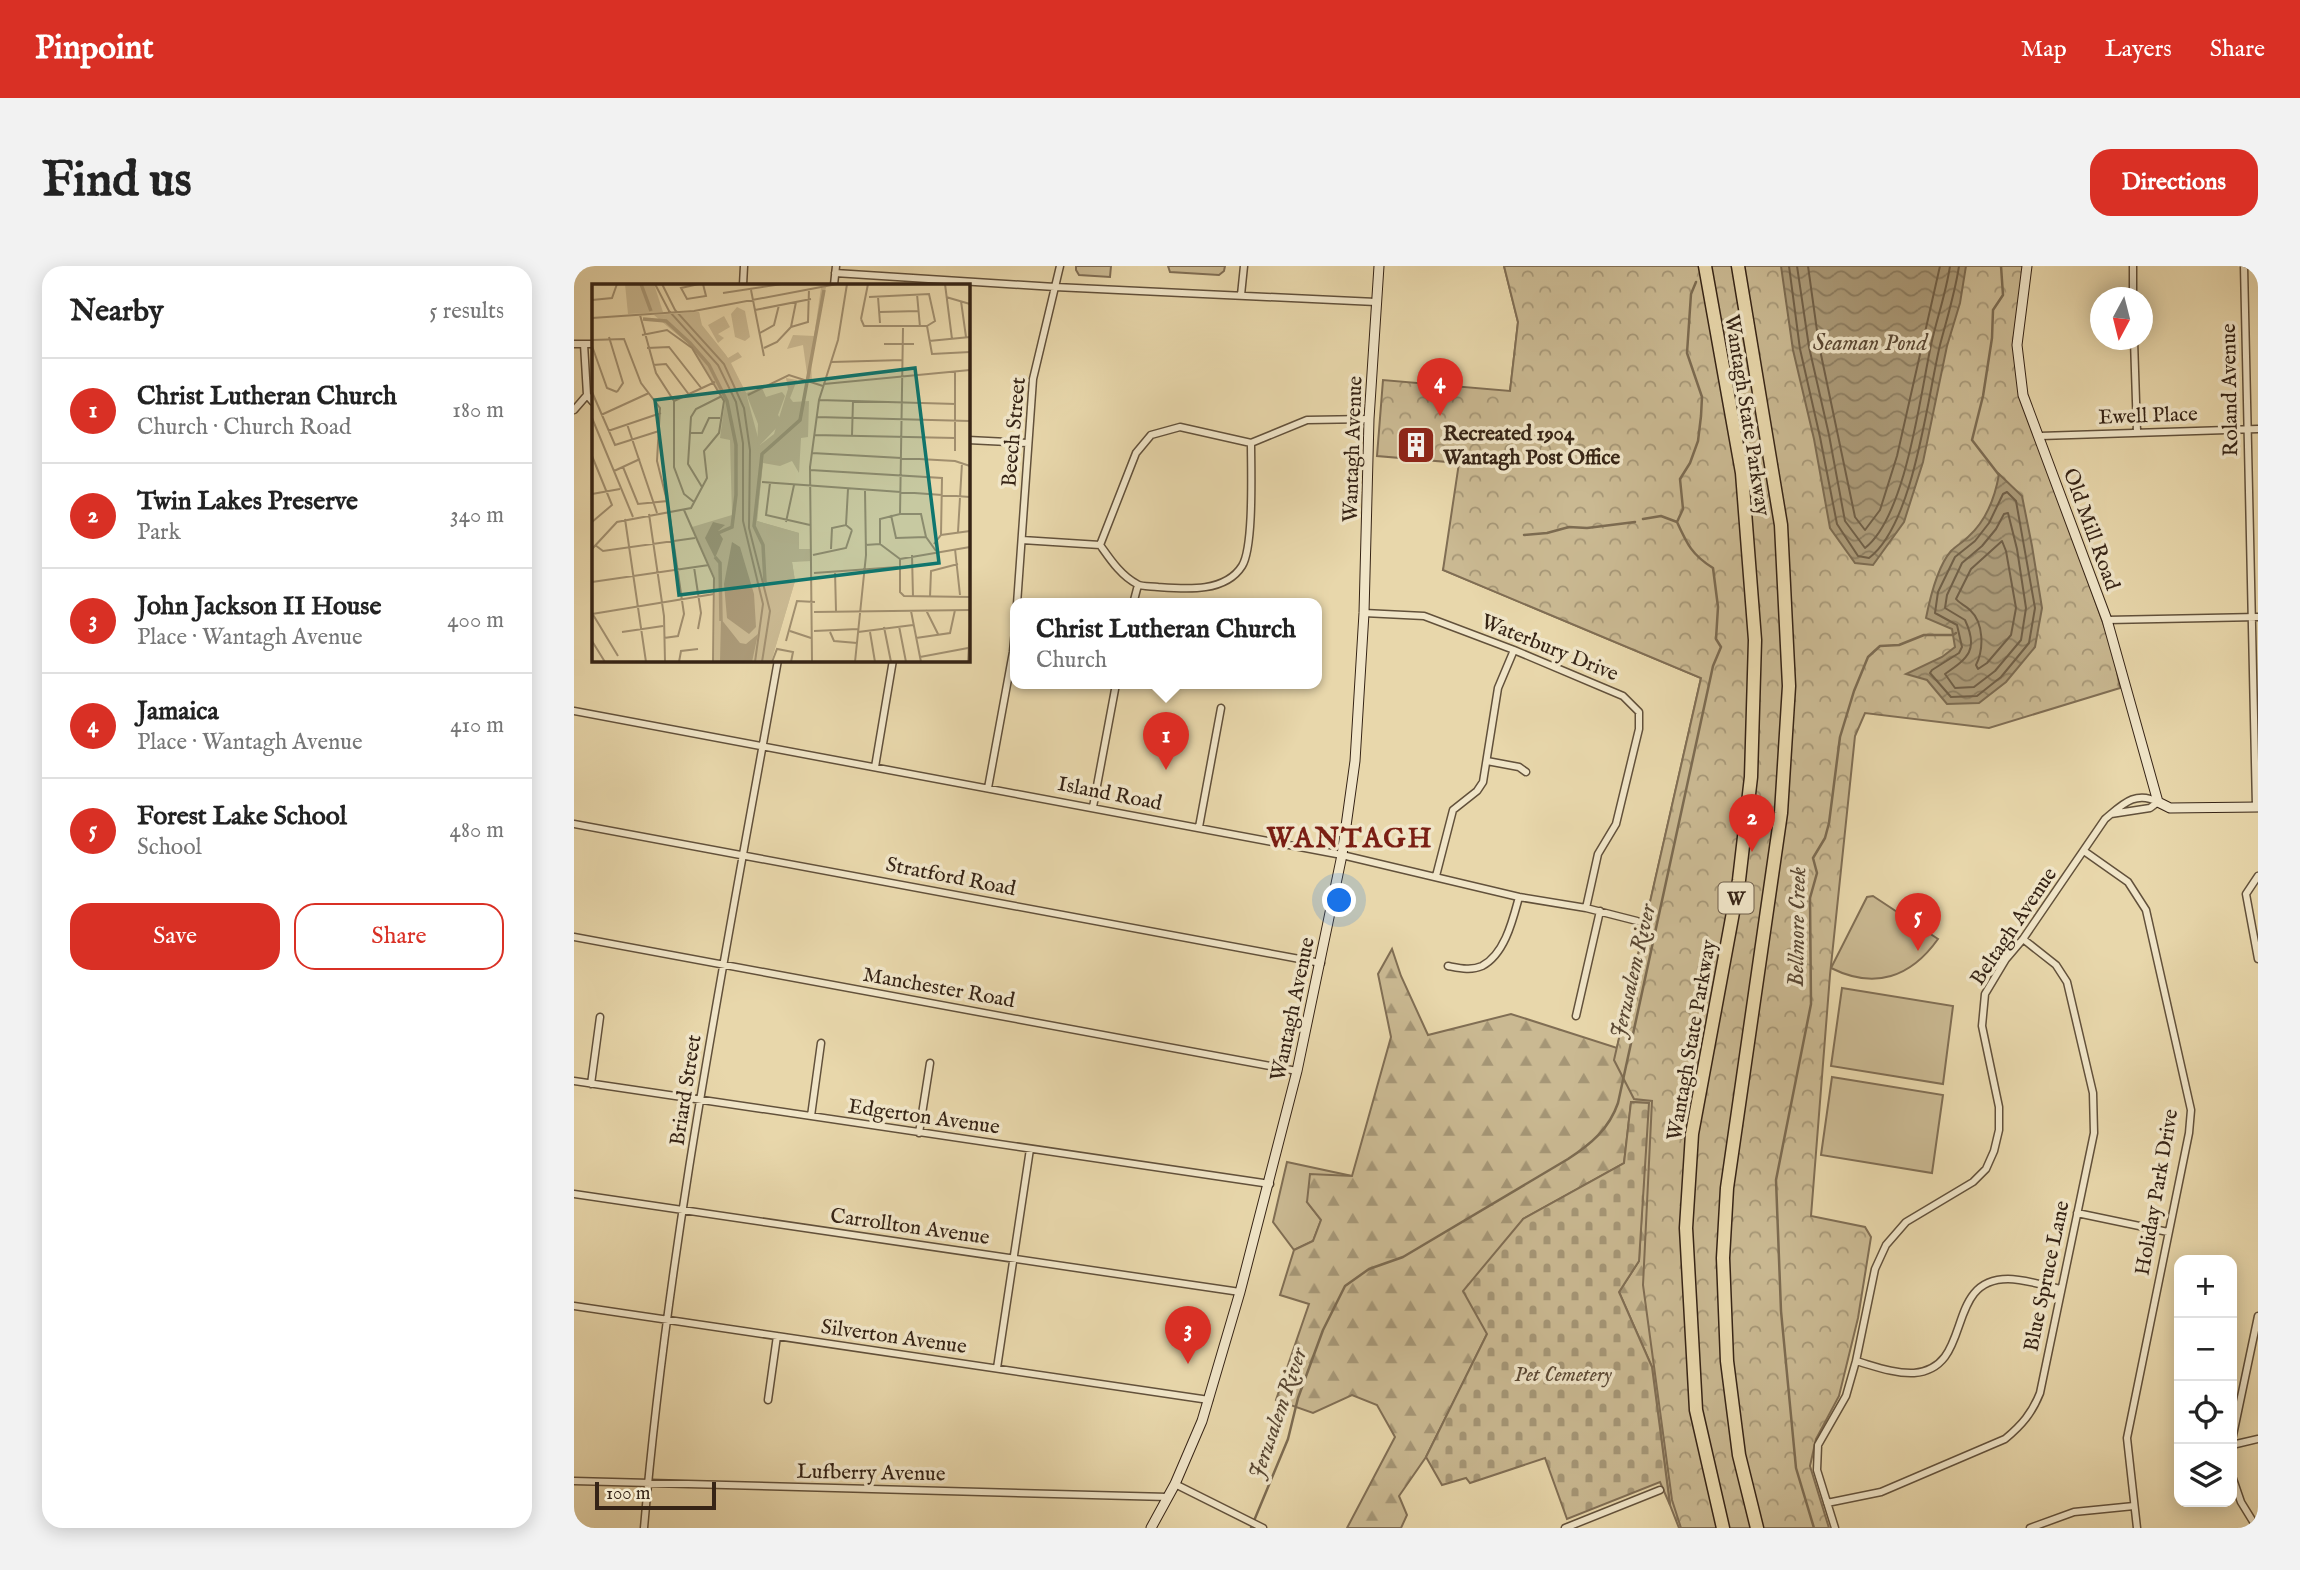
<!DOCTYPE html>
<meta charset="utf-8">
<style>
body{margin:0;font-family:"IM FELL English",serif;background:#f2f2f2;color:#222}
.controls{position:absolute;right:21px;bottom:21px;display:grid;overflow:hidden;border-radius:14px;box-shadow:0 4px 18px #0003}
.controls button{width:63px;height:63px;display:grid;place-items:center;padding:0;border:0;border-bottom:2px solid #e0e0e0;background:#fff;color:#222;font:35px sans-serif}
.compass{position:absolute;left:1516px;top:21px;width:63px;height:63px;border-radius:50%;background:#fff;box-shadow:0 4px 18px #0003;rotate:187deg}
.scale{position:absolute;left:21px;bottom:18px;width:121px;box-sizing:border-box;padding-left:7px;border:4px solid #362416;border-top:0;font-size:19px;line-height:24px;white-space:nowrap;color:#362416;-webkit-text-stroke:5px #f0e5c8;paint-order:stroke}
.you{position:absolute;left:766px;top:635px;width:24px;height:24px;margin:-18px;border:5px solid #fff;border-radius:50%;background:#1a73e8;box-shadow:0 0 0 10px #1a73e833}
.badge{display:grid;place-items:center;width:46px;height:46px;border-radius:50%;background:#d93025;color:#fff;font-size:23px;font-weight:700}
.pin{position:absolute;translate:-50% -58px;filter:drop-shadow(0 2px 4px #0008)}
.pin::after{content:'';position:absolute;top:37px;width:24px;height:21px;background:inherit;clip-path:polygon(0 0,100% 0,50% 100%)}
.popup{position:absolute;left:436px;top:332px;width:312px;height:91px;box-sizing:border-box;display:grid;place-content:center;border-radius:14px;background:#fff;filter:drop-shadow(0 2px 5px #0005);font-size:23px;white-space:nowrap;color:#767676}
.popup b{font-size:26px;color:#222}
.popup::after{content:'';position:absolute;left:50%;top:100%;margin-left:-14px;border:14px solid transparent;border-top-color:#fff}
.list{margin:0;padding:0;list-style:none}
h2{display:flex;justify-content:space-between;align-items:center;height:91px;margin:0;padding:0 28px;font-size:30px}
h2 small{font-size:23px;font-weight:400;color:#767676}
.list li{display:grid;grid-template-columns:46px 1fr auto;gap:21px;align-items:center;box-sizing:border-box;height:105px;padding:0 28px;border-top:2px solid #e0e0e0}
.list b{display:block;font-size:26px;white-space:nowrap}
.list p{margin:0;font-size:23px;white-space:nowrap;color:#767676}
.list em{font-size:23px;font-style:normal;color:#767676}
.actions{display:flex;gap:14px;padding:21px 28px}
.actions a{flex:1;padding:16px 0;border:2px solid #d93025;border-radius:21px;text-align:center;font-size:24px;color:#d93025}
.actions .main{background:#d93025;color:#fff}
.icon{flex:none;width:38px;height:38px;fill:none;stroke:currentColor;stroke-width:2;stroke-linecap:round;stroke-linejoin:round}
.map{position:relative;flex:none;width:1684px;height:1262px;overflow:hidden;border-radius:21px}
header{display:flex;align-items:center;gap:42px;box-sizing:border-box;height:98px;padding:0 35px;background:#d93025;color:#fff}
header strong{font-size:33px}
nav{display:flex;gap:38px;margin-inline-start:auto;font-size:24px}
.intro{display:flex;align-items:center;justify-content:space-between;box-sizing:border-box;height:168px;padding:0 42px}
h1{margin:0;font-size:49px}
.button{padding:18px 32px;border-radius:21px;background:#d93025;color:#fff;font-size:24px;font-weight:700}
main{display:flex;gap:42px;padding:0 42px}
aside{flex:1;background:#fff;border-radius:21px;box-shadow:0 4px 18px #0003}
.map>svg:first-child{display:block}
.green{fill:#cab992;stroke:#806e54;stroke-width:2}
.forest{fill:url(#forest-firs);stroke:#806e54;stroke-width:2}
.cemetery{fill:url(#cemetery-stones);stroke:#806e54;stroke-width:2}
.park{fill:url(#park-crowns);stroke:#806e54;stroke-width:2}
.water{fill:url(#water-waves);stroke:#7c6b51;stroke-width:2}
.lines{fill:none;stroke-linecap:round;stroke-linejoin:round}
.shore{stroke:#705f47;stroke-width:2}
.stream{stroke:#7c6b51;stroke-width:2.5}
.street-casing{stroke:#62513b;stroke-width:9}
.secondary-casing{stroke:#362416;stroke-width:11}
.highway-casing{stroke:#362416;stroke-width:15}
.street{stroke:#f0e5c8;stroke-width:6}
.secondary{stroke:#f0e5c8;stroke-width:9}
.highway{stroke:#e8d7ab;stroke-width:12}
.labels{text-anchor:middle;stroke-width:7;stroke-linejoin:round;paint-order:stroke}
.shield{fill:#f0e5c8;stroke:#6e5e4b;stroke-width:2}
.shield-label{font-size:19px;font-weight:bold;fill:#362416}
.street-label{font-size:21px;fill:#362416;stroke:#f0e5c8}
.poi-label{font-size:21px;font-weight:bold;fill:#362416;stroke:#f0e5c8;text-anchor:start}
.park-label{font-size:21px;font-style:italic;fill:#5b4935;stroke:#f0e5c8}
.water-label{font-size:23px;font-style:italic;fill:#594733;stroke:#f0e5c8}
.district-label{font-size:28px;font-weight:bold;letter-spacing:2px;fill:#7a1f14;stroke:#f0e5c8}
.inset-river{fill:none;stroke:#ab9a78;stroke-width:3.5}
.inset-road{fill:none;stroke:#a18f6f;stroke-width:2}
.view{fill:#0f766e;fill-opacity:0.15;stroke:#0f766e;stroke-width:3.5}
.inset-edge{fill:none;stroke:#362416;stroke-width:3.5}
</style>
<header>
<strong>Pinpoint</strong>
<nav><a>Map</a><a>Layers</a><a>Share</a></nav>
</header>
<div class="intro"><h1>Find us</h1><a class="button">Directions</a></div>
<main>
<aside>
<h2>Nearby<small>5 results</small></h2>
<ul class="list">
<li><span class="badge">1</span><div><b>Christ Lutheran Church</b><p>Church · Church Road</p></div><em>180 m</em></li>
<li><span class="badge">2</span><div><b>Twin Lakes Preserve</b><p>Park</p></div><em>340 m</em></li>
<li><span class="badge">3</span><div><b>John Jackson II House</b><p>Place · Wantagh Avenue</p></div><em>400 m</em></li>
<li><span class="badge">4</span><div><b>Jamaica</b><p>Place · Wantagh Avenue</p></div><em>410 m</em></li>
<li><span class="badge">5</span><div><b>Forest Lake School</b><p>School</p></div><em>480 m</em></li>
</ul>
<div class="actions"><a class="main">Save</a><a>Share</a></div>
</aside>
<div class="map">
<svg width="1684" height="1262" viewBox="0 0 1684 1262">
<defs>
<pattern id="forest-firs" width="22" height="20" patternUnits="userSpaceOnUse" patternTransform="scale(1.75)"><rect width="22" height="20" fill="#cab992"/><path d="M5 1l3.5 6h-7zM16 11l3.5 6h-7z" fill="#a59676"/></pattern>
<pattern id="cemetery-stones" width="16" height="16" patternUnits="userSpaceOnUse" patternTransform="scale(1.75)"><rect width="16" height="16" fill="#cab992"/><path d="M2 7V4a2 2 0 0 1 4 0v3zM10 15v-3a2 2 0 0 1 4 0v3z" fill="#a59676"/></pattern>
<pattern id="park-crowns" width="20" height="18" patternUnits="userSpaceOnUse" patternTransform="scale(1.75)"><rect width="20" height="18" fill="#cab992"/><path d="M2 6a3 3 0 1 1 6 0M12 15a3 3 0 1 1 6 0" fill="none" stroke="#a59676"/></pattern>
<pattern id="water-waves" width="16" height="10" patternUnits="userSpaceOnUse" patternTransform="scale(1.75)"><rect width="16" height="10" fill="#ab9a78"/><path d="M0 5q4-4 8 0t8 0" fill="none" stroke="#8c7d61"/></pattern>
</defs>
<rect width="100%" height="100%" fill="#e8d7ab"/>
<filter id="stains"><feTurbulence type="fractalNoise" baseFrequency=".00286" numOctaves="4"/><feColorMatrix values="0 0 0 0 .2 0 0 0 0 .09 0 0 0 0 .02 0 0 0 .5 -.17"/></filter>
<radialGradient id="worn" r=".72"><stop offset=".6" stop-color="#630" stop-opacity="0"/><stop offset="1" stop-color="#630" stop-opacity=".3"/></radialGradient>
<path class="green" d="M502,0H537L536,11L505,9L502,4Z
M594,0H651L650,5L645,9L596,6Z
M1299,630L1364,673C1337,711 1301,724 1257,702L1293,631Z
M1268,722L1379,740L1369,818L1257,800Z
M1258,811L1369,829L1358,907L1247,889Z
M713,896L778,910L733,936L747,954L739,975L720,984L699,956Z"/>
<path class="forest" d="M930,0L1152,226L1136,1262H1105L1096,1239L1078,1101L1045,1026L1065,995L1074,837L1057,836L1050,897L949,953L913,1068L852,1191L825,1230L833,1249L827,1262H773L821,1171L803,1139L778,1129L739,1147L702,1134L735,1038L706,1029L720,984L739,975L747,954L733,936L736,908L778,910L817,771L804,708L818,683L827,710L854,769L937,748L1043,782L1127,412L869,304L936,125L944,56Z"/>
<path class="cemetery" d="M1057,836L1075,837L1065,995L1045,1026L1078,1101L1096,1239L1086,1216L993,1253L971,1192L896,1217L892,1212L868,1219L852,1191L913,1068L889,1025L949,953L1050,897Z"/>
<path class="park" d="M930,0H1450L1444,117L1539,385L1546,422L1415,462L1291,447L1281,470L1256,709L1237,950L1291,961L1297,971L1284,1052L1265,1130L1242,1173L1236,1200L1255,1262H1107L1098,1234L1069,1019L1078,835L1060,833L1040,794L1127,412L869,304L885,197L803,190L809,114L936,125L944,56Z"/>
<path class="water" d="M1207,0H1392L1386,37L1373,80L1349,196L1330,256L1299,299L1281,297L1256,262L1240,173L1219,84Z
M1425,208L1448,230L1458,280L1468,342L1461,381L1432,416L1405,437L1373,438L1353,414L1332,408L1368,391L1381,381L1378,363L1352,352C1356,332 1363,301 1377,285C1382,280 1389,276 1394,271C1413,254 1421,232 1425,208Z"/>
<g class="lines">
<path class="shore" d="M1215,0L1226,83L1246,171L1263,258L1284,290L1295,292C1340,258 1353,133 1366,79C1373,52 1381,27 1385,0
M1223,0L1235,81L1255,169L1271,255L1291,282C1332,250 1346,130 1357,79C1363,52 1372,27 1376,0
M1234,0L1245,79L1281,251L1291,264L1306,244L1323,190L1366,0
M1433,226L1442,235L1461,342L1455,377L1427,411L1403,430L1377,431L1356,407L1358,404L1385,387L1388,381L1383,359L1361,347L1364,326L1381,291L1401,275L1415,257L1429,228Z
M1434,247L1443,283L1452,342L1447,374L1421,405L1400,421L1381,422L1371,408C1394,392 1405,384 1391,354L1371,342L1373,329L1388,297L1408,280L1422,263L1430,248Z
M1428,275L1432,285L1442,342L1437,369L1413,397L1404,403L1402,399C1410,383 1410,357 1396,344C1391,339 1386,338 1382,333L1397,303Z"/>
<path class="stream" d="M1425,209L1398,174L1409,130L1418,72L1419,44L1429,29L1427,0
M1069,253L1087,250L1103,256
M950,269L973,267L995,261L1013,262L1061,256
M677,1262L714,1173L724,1132L749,1064L771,1020L795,1003L829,991L994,893C1017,878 1035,863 1044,837L1139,400L1147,381L1142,373L1144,341L1139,302C1118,289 1113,278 1103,256L1109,243L1106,213L1116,197L1124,175L1127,150L1128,131L1113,87L1117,28L1122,16
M1240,1262L1222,1202L1207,1045L1202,914L1237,738L1236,632L1243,607L1239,592L1251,572L1255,557L1266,471L1280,425L1294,391L1306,380L1325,379L1350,369H1379L1382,367"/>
<g class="street-casing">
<path id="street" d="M1559,0V32
M1670,0L1682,541
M261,7L481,21L802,36
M169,19L170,0
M260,19L262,0
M667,29L670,0
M1560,74L1563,166
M0,78H19
M10,78L13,129L19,136
M0,144L13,129
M1466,170L1684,163
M394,174L454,177
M448,274L526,279
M526,279L562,187L577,169L606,161L677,177L733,154L795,153
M526,279C536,293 547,310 563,318C568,321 577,320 584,321C611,323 651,327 668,300C680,281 677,202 677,177
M443,338L459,113L486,0
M559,338L564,319
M790,347L850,350L940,384L1049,430L1065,446V463L1042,558L1024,588L1012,642
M1533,354L1684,351
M0,445L768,589L945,631L1012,642L1063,655
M913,495L945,501L952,506
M301,501L319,394
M414,522L439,386L442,354
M519,541L542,418
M0,558L747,697
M625,561L647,442
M1510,585L1554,616L1572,644L1617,844L1615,867L1553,1172L1563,1262
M862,610L879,544L903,525L909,516L924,422L940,384
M1684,610L1672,628L1684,693
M0,671L723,805
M874,700C885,702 897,705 908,700C931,688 939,653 945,631
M1002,750L1026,645
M0,815L696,918
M17,818L26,751
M237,850L247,777
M345,867L356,797
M0,928L666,1026
M1503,947L1594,966
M0,1040L635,1134
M1282,1095C1300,1100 1321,1108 1340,1107C1401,1102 1369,1013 1434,1013C1451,1013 1471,1020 1487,1023
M423,1102L456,883
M194,1134L203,1070
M1658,1174L1684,1050
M1658,1179L1684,1173
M1658,1210L1667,1236L1683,1262
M0,1215L594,1231
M601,1218L689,1262
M1253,1237L1307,1226L1431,1173C1448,1159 1458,1147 1466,1127L1520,867L1519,827L1493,716L1482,699L1449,673
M70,1262C95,970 153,682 204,394
M991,1262L1086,1224
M1261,1262L1243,1204L1244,1179L1272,1130L1282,1095L1301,1003L1312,979L1332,956L1399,916L1412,903L1420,885L1425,864V841L1408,760L1411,728L1432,693L1449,673L1531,553C1548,539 1561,524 1584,536L1576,542L1537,548
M1456,1262L1500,1246L1560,1240"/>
</g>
<g class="secondary-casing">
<path id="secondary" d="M1453,0L1443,79L1449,129L1533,354L1584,536L1596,542L1684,541
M577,1262L601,1218L628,1155L666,1026L723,805L768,589L781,495L790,347L795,153L805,0"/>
</g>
<g class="highway-casing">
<path id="highway" d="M1131,0L1168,207L1181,374L1177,511L1165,614L1118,868L1112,962L1122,1144L1149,1262
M1164,0L1207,259L1215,420L1207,547L1153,922L1149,992L1153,1095L1165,1189L1183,1262"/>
</g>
<use href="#street" class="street"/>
<use href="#secondary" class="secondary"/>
<use href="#highway" class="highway"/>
</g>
<defs>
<g id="building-square" transform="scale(2.0125)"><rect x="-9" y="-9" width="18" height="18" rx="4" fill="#8f2418" stroke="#f0e5c8"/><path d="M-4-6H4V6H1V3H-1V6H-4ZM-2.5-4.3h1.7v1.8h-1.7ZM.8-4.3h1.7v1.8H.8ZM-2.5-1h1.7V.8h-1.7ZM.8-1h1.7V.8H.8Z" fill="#fff"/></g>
</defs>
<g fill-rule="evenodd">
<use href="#building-square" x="842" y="179"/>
</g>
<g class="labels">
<rect class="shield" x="1144.5" y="616.5" width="35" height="31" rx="5"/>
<g class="shield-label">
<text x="1162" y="639">W</text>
</g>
<g class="street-label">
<text transform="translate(1655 124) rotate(-91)" y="7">Roland Avenue</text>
<text transform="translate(1174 149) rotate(81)" y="7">Wantagh State Parkway</text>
<text transform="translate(1574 149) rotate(-2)" y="7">Ewell Place</text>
<text transform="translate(439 166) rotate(-85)" y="7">Beech Street</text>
<text transform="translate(778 183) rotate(-88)" y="7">Wantagh Avenue</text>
<text transform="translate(1518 263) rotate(70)" y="7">Old Mill Road</text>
<text transform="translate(976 381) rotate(22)" y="7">Waterbury Drive</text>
<text transform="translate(536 527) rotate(11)" y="7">Island Road</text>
<text transform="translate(377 610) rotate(11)" y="7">Stratford Road</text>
<text transform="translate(1439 660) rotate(-56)" y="7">Beltagh Avenue</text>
<text transform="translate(365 721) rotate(10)" y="7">Manchester Road</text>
<text transform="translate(718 743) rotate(-78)" y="7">Wantagh Avenue</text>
<text transform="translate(1117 774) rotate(-80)" y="7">Wantagh State Parkway</text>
<text transform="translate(111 824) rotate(-81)" y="7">Briard Street</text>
<text transform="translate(350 850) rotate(8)" y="7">Edgerton Avenue</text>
<text transform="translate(1582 926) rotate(-80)" y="7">Holiday Park Drive</text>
<text transform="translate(336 960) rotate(8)" y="7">Carrollton Avenue</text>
<text transform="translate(1472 1010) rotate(-78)" y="7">Blue Spruce Lane</text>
<text transform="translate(320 1070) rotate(8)" y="7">Silverton Avenue</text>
<text transform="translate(297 1206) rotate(1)" y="7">Lufberry Avenue</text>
</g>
<g class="poi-label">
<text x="869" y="174">Recreated 1904<tspan x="869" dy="24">Wantagh Post Office</tspan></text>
</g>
<g class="park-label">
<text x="989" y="1115">Pet Cemetery</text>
</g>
<g class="water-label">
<text x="1296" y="84">Seaman Pond</text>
<text transform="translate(1222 661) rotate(-89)" y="8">Bellmore Creek</text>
<text transform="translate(1058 705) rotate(-77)" y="8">Jerusalem River</text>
<text transform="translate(703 1147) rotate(-71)" y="8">Jerusalem River</text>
</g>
<g class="district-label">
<text x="776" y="581">WANTAGH</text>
</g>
</g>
<g transform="translate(18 18)">
<rect width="378" height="378" fill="#e8d7ab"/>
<path d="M145,23L153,27L158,53L153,57L143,53L139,30ZM132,32L138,43L126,50L132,54L126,59L116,41Z" fill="#cab992"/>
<path d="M107,28L110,41L134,71L154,109L168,161L182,150L196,105L194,94L205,96L198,114L201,118L217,117L216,153L209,154L207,189L200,177L188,182L171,179L165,237L207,249V277L200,278L203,297L179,378L164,266L159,163L92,29Z" fill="#cab992"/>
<path d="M170,104L174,113L190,108L193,112L186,131L190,138L168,161L165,170L166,140L154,109Z" fill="#cab992"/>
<path d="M33,0H62L71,28L36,30ZM234,3L219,78L220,99L216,97L211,61L195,65L201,51L222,52L229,4ZM107,28L109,41L136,74L146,68L150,73L139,79L154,109L164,170L171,176L165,237L207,249L206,265H219L220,277L200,278L203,297L179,378H122L123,294L100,243L140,231L138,156L128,154L133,117L101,64L62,31Z" fill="#cab992"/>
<path d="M121,238L133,241L126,247L131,255L123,274L113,254ZM140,258L148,263L162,310L164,343L157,350L135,334L132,300ZM129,335L148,359L154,360L166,350L160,378H128Z" fill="#ab9a78"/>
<path class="inset-river" d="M49,0L59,27M51,35L74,37L98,59L117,81L135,117L144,161V211L140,243L126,249M123,273L128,279L129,337M173,298L171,261L162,242L170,170L208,136L232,6"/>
<path class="inset-road" d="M63,0L77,27L126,81L144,118L151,159V237L171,320L163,378M70,0L83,26L132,80L152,124L158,166L157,244L178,327L170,378M107,0L89,4L95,15L114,12L111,0M353,0L360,55M159,6L172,72M131,9L190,0M325,10L328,43M277,13L337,10L343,37L335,42M286,13L288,39M354,13L378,20M0,16L20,14L25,0M369,17L374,53M163,26L219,15M288,28L326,27M48,31L64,89L82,117V183L92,210L102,218M0,34L102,27L245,0M269,35L272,42H335M269,35L276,0M335,42L340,70L378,68M199,43L216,38L217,5M168,49L182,41L187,21M17,53L31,99L25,108M0,56L32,55L49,99L68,124L65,177L75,217L46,220L31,183M337,57L378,53M292,60H322M0,62L15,104L25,108M55,64L77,63L110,105M172,64L185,58L199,43L204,18M240,78L311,76M61,81L74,80L98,112M232,100L378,86M0,108L23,161L67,147M156,111L197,91L231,102M227,116L364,120M82,117L123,98M9,131L57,109M224,133L378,137M0,134L41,233M35,140L65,229M16,147L69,129M98,149H110L117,134H128M222,151L363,154M260,151L261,117M363,167V88M220,169L363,177L378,182M0,172L20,221L0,238M218,186L350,194L349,251M22,187L48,175M170,198L378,213M178,199L174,231L218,241M110,203L96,180L99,133L104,125L130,112M0,210L28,205M92,226L122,294L121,378M57,230L72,332L73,378M308,230L311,44M299,231L304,254L334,253L344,267M33,235L54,378M194,238L202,201M254,241L256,205M366,248L370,179M288,260V235L308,230H329L334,253M342,260L349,251L378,247M3,261L11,267L103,254M273,261L288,260L308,275M0,265L25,238L99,224L115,194L112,167L127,149L132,117L100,64L75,46L50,51M239,265L240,244L254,241L260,246M363,265L368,311M221,271L254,264L260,246M320,271L321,313M308,275V308L312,312L378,313M308,275L378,263M102,283L109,329L106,345M243,287L244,327M222,289L306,283M0,298L117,281M338,313L339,287L366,280M334,326L346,350M319,327L329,378M222,328L378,326M0,329L26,372M0,330L122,310M307,342L314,378M292,343L299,378M198,347L219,354M222,347L266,345M30,348L71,342M238,348L242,357L265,359M266,348L321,341M278,348L283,378M72,354L86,352L92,330L77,228M324,354L358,349L363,326M0,357L13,378M194,357L205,317L223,318M328,373L376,364M87,378L89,367L106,365M180,378L185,365L201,368L199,378M220,378L218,183L227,116L246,56L255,0M263,378L274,271L273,207M376,378L378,342"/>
<path class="view" d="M323,84L347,279L87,311L63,116Z"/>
<rect width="378" height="378" class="inset-edge"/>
</g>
<rect width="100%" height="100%" filter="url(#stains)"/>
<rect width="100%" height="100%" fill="url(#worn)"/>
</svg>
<div class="controls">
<button>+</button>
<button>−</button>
<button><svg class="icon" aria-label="locate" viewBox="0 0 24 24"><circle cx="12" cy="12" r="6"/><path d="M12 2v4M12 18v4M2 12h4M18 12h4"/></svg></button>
<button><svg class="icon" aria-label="layers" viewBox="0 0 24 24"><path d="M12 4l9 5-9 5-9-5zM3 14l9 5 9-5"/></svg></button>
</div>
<svg class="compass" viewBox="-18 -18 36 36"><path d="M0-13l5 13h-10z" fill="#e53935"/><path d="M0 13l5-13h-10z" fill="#767676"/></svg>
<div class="scale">100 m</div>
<div class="you"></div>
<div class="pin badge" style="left:592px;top:504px">1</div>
<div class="popup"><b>Christ Lutheran Church</b>Church</div>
<div class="pin badge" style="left:1178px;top:586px">2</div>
<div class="pin badge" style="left:614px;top:1098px">3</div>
<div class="pin badge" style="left:866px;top:150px">4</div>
<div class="pin badge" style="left:1344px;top:685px">5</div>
</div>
</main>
